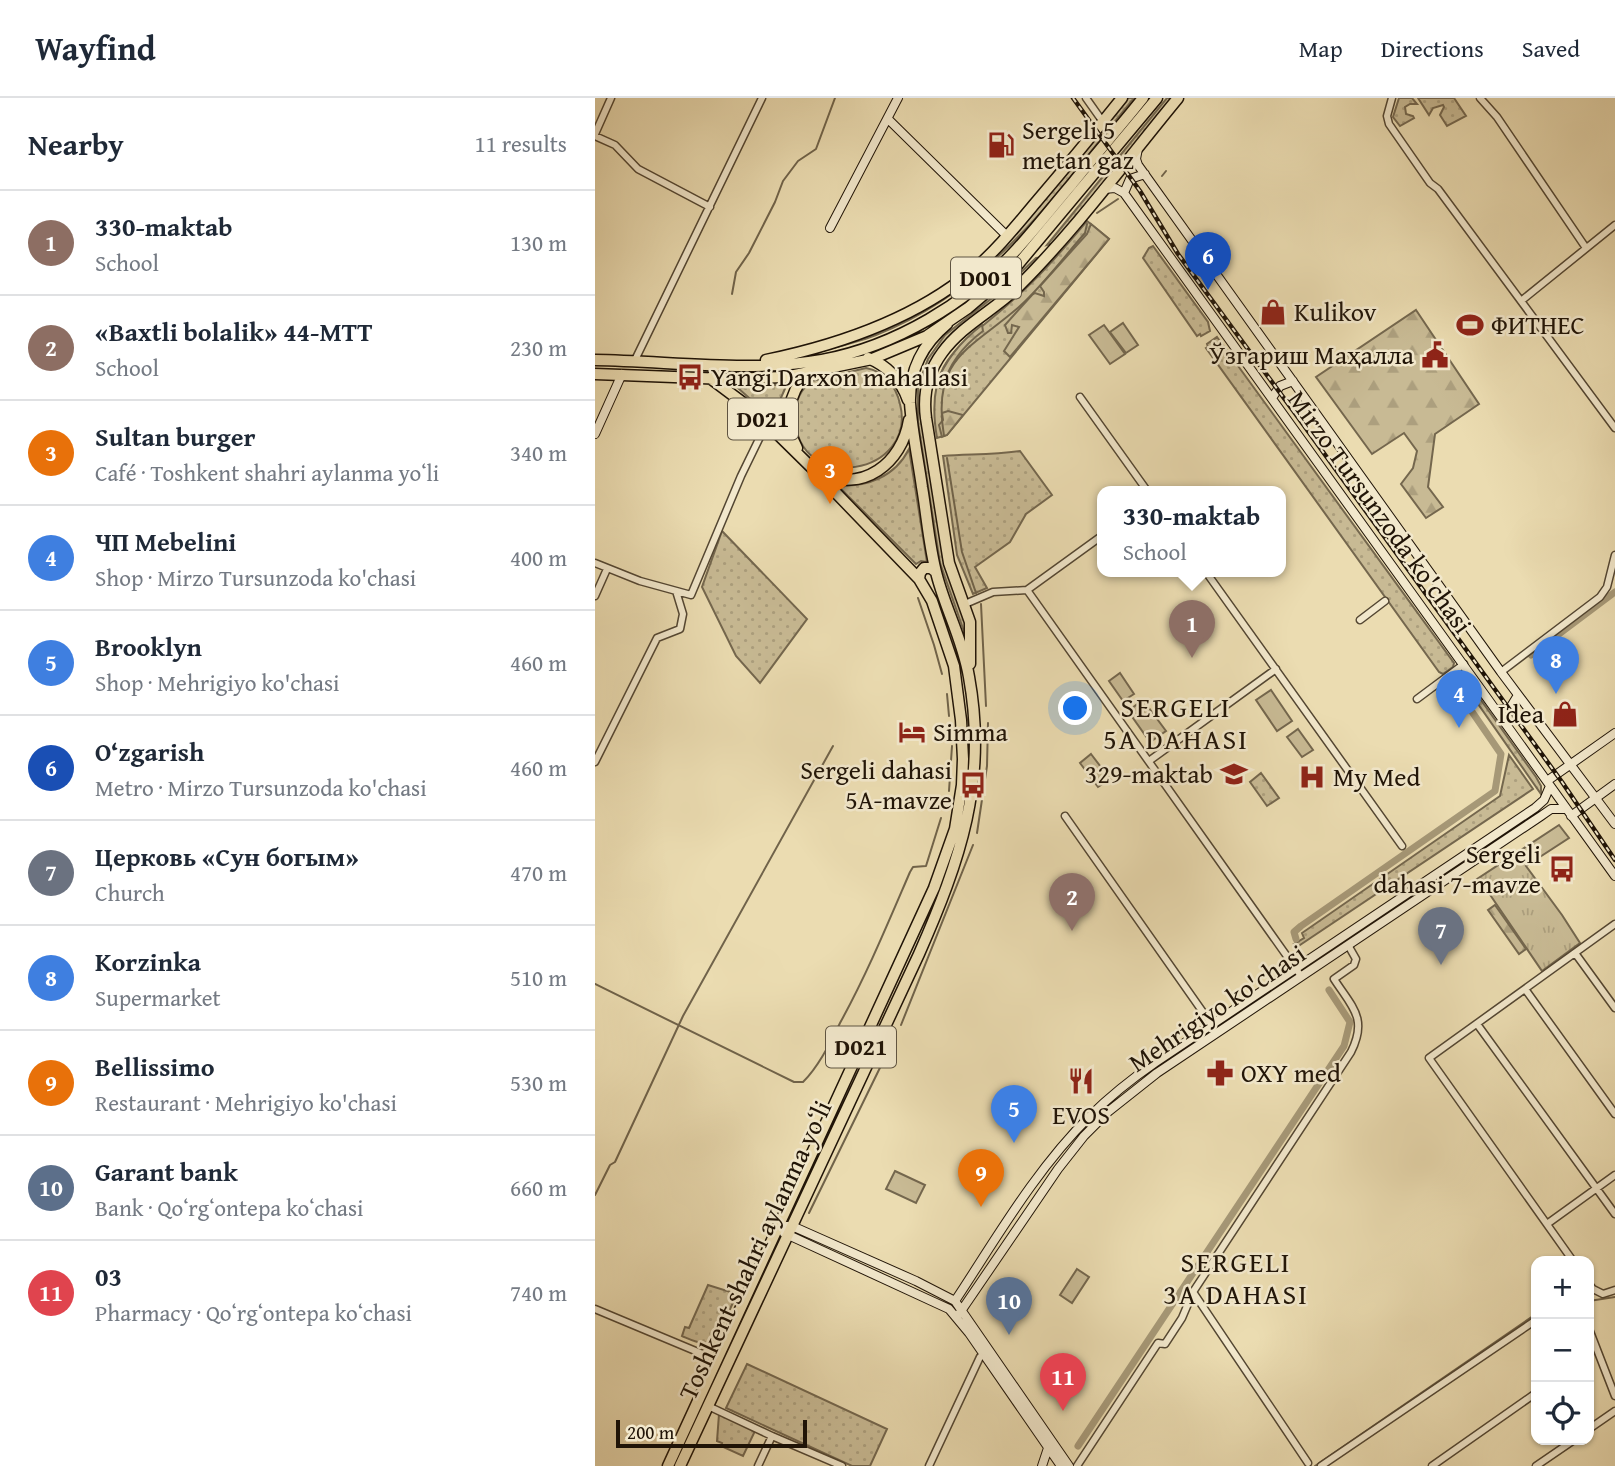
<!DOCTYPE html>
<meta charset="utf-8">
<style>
body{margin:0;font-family:"Gentium Book Plus",serif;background:#f6f6f7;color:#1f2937}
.controls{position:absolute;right:21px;bottom:21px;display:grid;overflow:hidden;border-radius:14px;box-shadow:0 2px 5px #0004}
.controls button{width:63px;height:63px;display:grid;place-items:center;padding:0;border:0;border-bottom:2px solid #e0e1e3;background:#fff;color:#1f2937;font:35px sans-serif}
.scale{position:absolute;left:21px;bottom:18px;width:191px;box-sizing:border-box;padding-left:7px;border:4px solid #201407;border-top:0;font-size:19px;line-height:24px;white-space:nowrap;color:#201407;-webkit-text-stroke:5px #f2e8cc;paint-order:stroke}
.you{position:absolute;left:481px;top:611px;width:24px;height:24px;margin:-18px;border:5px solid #fff;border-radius:50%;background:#1a73e8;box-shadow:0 0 0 10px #1a73e833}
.badge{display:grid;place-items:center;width:46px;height:46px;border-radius:50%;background:#8f2418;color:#fff;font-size:23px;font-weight:700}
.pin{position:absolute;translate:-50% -58px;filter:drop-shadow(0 2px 4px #0008)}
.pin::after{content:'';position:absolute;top:37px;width:24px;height:21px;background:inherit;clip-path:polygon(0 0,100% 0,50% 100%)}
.popup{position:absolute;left:502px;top:388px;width:189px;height:91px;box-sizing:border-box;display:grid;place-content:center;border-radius:14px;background:#fff;filter:drop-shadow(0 2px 5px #0005);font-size:23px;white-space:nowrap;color:#747a83}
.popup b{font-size:26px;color:#1f2937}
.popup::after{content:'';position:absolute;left:50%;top:100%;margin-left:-14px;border:14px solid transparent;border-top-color:#fff}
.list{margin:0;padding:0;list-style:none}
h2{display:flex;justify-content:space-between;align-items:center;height:91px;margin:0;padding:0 28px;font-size:30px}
h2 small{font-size:23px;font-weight:400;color:#747a83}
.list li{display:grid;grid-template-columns:46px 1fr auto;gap:21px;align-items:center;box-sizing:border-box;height:105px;padding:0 28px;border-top:2px solid #e0e1e3}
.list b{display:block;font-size:26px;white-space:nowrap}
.list p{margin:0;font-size:23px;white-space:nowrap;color:#747a83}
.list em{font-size:23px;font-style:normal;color:#747a83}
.icon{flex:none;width:38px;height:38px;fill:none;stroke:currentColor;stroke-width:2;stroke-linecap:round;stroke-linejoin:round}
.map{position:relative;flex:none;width:1020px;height:1368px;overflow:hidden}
header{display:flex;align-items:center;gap:42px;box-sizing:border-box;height:98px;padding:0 35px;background:#fff;border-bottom:2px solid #e0e1e3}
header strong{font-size:33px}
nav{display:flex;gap:38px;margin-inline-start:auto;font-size:24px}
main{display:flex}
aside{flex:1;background:#fff}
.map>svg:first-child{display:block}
.grass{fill:url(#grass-dots);stroke:#74674e;stroke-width:2}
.forest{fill:url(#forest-firs);stroke:#74674e;stroke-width:2}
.park{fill:url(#park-tufts);stroke:#74674e;stroke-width:2}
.pitch{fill:#c8ba94;stroke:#74674e;stroke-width:2}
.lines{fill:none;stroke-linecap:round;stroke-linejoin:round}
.stream{stroke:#70634a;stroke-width:2}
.canal{stroke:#a69877;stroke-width:7}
.street-casing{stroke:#534632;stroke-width:9}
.secondary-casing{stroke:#201407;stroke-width:10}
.highway-casing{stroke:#201407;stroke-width:13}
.street{stroke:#f2e8cc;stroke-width:6}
.secondary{stroke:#f2e8cc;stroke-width:8}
.highway{stroke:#ebdcb1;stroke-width:10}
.rail-casing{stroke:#201407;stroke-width:4.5}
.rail{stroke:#f2e8cc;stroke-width:2;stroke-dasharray:5;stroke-linecap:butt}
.labels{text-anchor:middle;stroke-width:5;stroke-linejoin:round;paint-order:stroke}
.shield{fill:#f2e8cc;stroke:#5f5442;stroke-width:2}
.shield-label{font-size:24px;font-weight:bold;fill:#201407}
.poi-label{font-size:26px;fill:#201407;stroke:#f2e8cc;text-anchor:start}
.street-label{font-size:26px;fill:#201407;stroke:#f2e8cc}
.neighbourhood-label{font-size:28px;letter-spacing:2px;fill:#201407;stroke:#f2e8cc}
</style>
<header>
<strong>Wayfind</strong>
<nav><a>Map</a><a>Directions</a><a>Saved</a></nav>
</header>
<main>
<aside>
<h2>Nearby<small>11 results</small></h2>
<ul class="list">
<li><span class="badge" style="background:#8d6e63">1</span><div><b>330-maktab</b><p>School</p></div><em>130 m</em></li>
<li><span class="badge" style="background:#8d6e63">2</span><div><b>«Baxtli bolalik» 44-MTT</b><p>School</p></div><em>230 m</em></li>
<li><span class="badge" style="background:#e8710a">3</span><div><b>Sultan burger</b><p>Café · Toshkent shahri aylanma yoʻli</p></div><em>340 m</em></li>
<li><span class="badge" style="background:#3f7fe0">4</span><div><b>ЧП Mebelini</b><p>Shop · Mirzo Tursunzoda ko'chasi</p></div><em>400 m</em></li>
<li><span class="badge" style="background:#3f7fe0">5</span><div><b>Brooklyn</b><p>Shop · Mehrigiyo ko'chasi</p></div><em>460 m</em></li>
<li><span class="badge" style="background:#1a4fb4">6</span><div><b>O‘zgarish</b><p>Metro · Mirzo Tursunzoda ko'chasi</p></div><em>460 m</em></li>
<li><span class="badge" style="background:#6b7280">7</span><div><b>Церковь «Сун богым»</b><p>Church</p></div><em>470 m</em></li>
<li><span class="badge" style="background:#3f7fe0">8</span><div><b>Korzinka</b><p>Supermarket</p></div><em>510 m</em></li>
<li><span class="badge" style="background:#e8710a">9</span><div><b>Bellissimo</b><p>Restaurant · Mehrigiyo ko'chasi</p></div><em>530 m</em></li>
<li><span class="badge" style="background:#5c6f8a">10</span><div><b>Garant bank</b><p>Bank · Qoʻrgʻontepa koʻchasi</p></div><em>660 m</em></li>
<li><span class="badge" style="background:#e0444e">11</span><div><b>03</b><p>Pharmacy · Qoʻrgʻontepa koʻchasi</p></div><em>740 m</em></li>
</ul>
</aside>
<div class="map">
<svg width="1020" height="1368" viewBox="0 0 1020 1368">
<defs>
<pattern id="grass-dots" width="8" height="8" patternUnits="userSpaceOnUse" patternTransform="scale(1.75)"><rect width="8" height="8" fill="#c8ba94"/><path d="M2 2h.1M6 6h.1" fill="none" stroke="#ac9f7e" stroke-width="1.8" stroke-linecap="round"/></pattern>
<pattern id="forest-firs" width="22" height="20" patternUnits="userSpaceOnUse" patternTransform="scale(1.75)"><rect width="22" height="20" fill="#c8ba94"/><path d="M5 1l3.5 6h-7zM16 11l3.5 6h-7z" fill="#ac9f7e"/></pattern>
<pattern id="park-tufts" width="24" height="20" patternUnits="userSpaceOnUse" patternTransform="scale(1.75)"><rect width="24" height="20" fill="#c8ba94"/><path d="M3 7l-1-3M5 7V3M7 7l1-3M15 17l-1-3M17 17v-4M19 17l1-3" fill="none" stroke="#ac9f7e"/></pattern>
</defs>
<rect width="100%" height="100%" fill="#ebdcb1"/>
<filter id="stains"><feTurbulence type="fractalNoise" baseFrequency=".00286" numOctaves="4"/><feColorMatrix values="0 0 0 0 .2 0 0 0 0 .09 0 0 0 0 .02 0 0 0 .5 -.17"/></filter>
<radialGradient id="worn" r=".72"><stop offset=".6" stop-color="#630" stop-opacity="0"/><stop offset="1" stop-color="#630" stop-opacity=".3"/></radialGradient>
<path class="grass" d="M533,0H539C461,95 400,190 281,237C258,246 233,251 209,257L357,193Z
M572,0H578L459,145L452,147Z
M804,0H817L822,6H815L810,9L811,16L818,18L819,20L805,28L798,19Z
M823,0H859L871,18L852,28L845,17L849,9L848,7L838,10L834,17Z
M492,123L514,141L352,337L342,340C328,259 368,248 419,201C446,178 469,150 492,123Z
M558,148L613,224L615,233L606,238L605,236L602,238L548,160L554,150Z
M448,159L411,194L354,240L326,310L369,514L372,542L345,465L323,325V288L333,261L350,237L406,193L441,160Z
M622,239L859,565L858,569L848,576L844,574L611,250L613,249L612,246Z
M271,270C289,273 301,288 305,306C323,377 203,398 200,320C200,305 204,292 217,283Z
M192,286L185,302L184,327L143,290Z
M314,351L332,464L326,463L321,466L242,387C271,390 300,379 314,351Z
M425,353L457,397L431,416L415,444L380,469L392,490L378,496L362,457L348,358C374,356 399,357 425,353Z
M127,433L212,521L165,585L141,558L107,489Z
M863,576L868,577L941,679L946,688V696L876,596L865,604L853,587V582Z
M914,657L938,691L702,849L699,846L709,840L707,835L905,698Z
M666,675L684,700L672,708L655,684Z
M113,1187L142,1196L122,1239C111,1250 99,1243 87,1238L90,1229L94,1230Z
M152,1266L292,1331L275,1368H257L131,1310Z
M124,1316L160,1333L148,1358L126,1348L127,1345L122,1343Z"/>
<path class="forest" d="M496,126L514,141L415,259L409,253L424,229L417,227L416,235H413L410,227L437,197L440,195L449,198V194L445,188L492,136Z
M821,212L884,306L840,336L833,389L848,409L831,420L806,386L818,370L822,353L809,335L777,356L721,279Z
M387,227L388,233C368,248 354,265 348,289L345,290L341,287C350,262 366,243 387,227Z
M353,313L368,317L352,337L347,339L344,327L348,322L347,315Z
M900,807L931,851L924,856L893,812Z"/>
<path class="park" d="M964,727L974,740L931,768L967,817L985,845L947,873L887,785L879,789L876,785Z"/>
<path class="pitch" d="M528,225L543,247L531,255L515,234Z
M509,227L530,256L515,266L494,237Z
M525,575L539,596L528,603L514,583Z
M676,592L697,623L682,633L661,602Z
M548,602L571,633L555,644L533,613Z
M703,631L718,652L707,659L692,639Z
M496,656L515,681L503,689L485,665Z
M300,1073L330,1087L321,1105L291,1091Z
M482,1171L494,1179L477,1205L465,1197Z"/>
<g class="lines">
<path class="stream" d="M567,78L571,73
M502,115L523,101
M137,196L141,174L154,155L180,104L188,83L203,63L221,51L240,0
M349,338C336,259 375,252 425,208C448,187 469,159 490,135L492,126
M352,360L367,454L381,495
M323,500L339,547L347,576
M386,506L391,608
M352,596L354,618
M354,693L357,648
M382,735L392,668L393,625
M0,886L199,984H208C224,968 235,945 245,925C272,876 293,825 315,774L318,769L331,768L346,720
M306,927L378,747
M0,1097L15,1067L20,1064L88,918L238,648
M214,1115L300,939
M994,1203L1020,1199
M720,1368L941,1216"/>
<path class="canal" d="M936,557L1020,494
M701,841L699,834L706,828L900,693L906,656L871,605L872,603
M483,1348L749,948L755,924L734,892"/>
<g class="street-casing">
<path id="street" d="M491,0L508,24
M797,0L792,18L794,26L835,85L843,91L1020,330
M885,0L902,19L991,150
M0,36L16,0
M0,38L20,47L43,71L115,109
M926,203L1020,127
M40,262L167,0
M485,299L553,394
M0,465L45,483L96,497L146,378L165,339L175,329
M611,474L807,748
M432,492L706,878
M0,498L12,471
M370,506L398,494L432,492L508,437
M765,522L790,503
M906,574L1005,499L1012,489L1020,457
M822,601L869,566
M554,663L681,571
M0,664L62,540L85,531L88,516L81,493
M470,718L617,927
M980,855L1020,910
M930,891L1020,1016
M882,926L1020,1116
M952,1126L1020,1077
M978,1163L834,960L1020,826
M994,1186L998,1191L1008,1196L1020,1192
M598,1194L713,1365
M0,1211L122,1262
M994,1231L1020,1298
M113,1308L177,1338
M994,1331L1020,1313
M163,1368L177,1338L247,1368
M334,1368L385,1259L388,1256
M482,1368L563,1245L570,1246L587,1220L598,1194L756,954C773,920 757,909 739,881L759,867L761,861L753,847
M726,1368L941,1222
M837,1368L941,1295
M941,1368L979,1342"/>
</g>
<g class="secondary-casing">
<path id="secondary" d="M293,21L412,138
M543,50L541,61L543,67L906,574L1020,726
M509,91L520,90L529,95L1020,778
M529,95L535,81L550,76
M235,130L303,0
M677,300L685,288L698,283
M0,336L27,276
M902,612L915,610L923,597
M952,683L1020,635
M976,718L1020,686
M183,1128H197L321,1183L360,1203L474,1368
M189,1135L354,1211L374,1235L466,1368
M360,1203C401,1141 441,1071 495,1018C515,998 538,980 561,964L940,710L949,702L955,688
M362,1219L463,1071L489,1038L514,1013L562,975L946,718L956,711H971
M447,1368L453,1350L457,1347"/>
</g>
<g class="highway-casing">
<path id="highway" d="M273,260C293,268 306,282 313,302
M0,262C75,263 153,275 227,262C301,248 372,205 422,151C441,130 459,107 477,86C500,57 525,29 548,0
M171,262C243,247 319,221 376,174C401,153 421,128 442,103C471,69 499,35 527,0
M0,276L131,281L190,279L277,261L332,238L373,210L420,170L562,0
M202,350C188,324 193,296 212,275
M224,375C268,396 307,365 314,322
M324,481L325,475L329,470H336L341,474
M375,566V524L354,465L331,320C328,297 333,274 347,255C367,227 400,212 424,188C482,130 531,63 583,0
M73,1368L339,790L360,731L367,687L368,661L366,622L359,568L337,503L324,481L215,368L159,313L115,280
M85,1368L324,856C365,763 393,683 374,579C368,543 351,512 342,478C334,449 332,418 327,389C323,361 317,333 315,305C314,273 328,246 352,226"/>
</g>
<use href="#street" class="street"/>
<use href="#secondary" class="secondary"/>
<use href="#highway" class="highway"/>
<g class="rail-casing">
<path id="rail" d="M478,0L545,93L583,156L702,318L967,684L1020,762"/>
</g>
<use href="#rail" class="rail"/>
</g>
<defs>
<g id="fuel-bare" transform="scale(2.1)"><path d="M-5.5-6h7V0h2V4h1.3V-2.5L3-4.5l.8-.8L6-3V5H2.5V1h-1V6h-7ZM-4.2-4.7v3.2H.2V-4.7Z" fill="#8f2418" stroke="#f2e8cc" stroke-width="2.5" paint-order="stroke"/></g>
<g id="shop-bare" transform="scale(2.1)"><path d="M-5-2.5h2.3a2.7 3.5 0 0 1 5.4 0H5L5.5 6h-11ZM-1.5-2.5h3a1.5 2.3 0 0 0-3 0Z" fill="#8f2418" stroke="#f2e8cc" stroke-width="2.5" paint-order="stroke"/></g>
<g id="stadium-bare" transform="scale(2.1)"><path d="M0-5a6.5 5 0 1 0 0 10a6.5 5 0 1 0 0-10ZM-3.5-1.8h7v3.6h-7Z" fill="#8f2418" stroke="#f2e8cc" stroke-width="2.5" paint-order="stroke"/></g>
<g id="civic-bare" transform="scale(2.1)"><path d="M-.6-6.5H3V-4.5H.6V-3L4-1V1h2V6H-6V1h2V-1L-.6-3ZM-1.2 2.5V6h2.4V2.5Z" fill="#8f2418" stroke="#f2e8cc" stroke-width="2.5" paint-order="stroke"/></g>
<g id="bus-bare" transform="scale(2.1)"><path d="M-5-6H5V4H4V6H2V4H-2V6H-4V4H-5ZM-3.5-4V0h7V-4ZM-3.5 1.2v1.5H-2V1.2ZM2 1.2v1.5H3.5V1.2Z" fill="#8f2418" stroke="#f2e8cc" stroke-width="2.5" paint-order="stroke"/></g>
<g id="hotel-bare" transform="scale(2.1)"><path d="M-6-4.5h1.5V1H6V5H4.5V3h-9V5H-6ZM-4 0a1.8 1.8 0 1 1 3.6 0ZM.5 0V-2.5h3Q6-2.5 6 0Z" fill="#8f2418" stroke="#f2e8cc" stroke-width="2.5" paint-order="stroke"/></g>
<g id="school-bare" transform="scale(2.1)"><path d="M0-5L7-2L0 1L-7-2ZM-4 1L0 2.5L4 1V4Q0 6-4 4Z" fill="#8f2418" stroke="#f2e8cc" stroke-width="2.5" paint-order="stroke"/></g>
<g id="hospital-bare" transform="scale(2.1)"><path d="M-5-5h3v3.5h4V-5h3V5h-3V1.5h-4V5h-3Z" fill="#8f2418" stroke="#f2e8cc" stroke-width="2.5" paint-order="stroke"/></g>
<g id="pharmacy-bare" transform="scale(2.1)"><path d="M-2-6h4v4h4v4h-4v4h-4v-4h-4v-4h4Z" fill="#8f2418" stroke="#f2e8cc" stroke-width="2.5" paint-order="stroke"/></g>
<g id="restaurant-bare" transform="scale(2.1)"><path d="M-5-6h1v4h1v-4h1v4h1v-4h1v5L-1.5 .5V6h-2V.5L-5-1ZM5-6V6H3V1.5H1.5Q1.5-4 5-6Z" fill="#8f2418" stroke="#f2e8cc" stroke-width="2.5" paint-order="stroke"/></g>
</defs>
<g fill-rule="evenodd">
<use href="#fuel-bare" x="406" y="47"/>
<use href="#shop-bare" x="678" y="214"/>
<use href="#stadium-bare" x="875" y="227"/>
<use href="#civic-bare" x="840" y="257"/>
<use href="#bus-bare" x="95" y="279"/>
<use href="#shop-bare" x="970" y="616"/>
<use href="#hotel-bare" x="317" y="634"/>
<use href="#school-bare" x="639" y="676"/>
<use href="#hospital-bare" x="717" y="679"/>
<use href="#bus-bare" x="378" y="687"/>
<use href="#bus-bare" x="967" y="771"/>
<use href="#pharmacy-bare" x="625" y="975"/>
<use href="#restaurant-bare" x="486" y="983"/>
</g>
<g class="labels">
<g class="shield">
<rect x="356" y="159.5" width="70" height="41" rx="5"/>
<rect x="133" y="300.5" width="70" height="41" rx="5"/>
<rect x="231" y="928.5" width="70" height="41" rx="5"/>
</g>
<g class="shield-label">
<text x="391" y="188">D001</text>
<text x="168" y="329">D021</text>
<text x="266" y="957">D021</text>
</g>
<g class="poi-label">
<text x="427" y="41">Sergeli 5<tspan x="427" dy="30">metan gaz</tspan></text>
<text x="699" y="223">Kulikov</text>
<text x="896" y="236">ФИТНЕС</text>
<text x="819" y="266" text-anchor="end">Ўзгариш Маҳалла</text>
<text x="116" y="288">Yangi Darxon mahallasi</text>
<text x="949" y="625" text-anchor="end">Idea</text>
<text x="338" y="643">Simma</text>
<text x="357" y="681" text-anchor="end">Sergeli dahasi<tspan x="357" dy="30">5A-mavze</tspan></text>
<text x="618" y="685" text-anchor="end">329-maktab</text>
<text x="738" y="688">My Med</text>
<text x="946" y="765" text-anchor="end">Sergeli<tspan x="946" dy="30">dahasi 7-mavze</tspan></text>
<text x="646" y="984">OXY med</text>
<text x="486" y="1026" text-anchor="middle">EVOS</text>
</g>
<g class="street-label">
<text transform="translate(785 414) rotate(54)" y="9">Mirzo Tursunzoda ko'chasi</text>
<text transform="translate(622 910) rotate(-34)" y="9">Mehrigiyo ko'chasi</text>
<text transform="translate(160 1152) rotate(-65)" y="9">Toshkent shahri aylanma yoʻli</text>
</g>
<g class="neighbourhood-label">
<text x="581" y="619">SERGELI<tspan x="581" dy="32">5A DAHASI</tspan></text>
<text x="641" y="1174">SERGELI<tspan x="641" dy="32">3A DAHASI</tspan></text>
</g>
</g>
<rect width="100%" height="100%" filter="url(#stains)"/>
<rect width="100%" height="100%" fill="url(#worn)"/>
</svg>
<div class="controls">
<button>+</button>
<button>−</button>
<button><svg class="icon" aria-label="locate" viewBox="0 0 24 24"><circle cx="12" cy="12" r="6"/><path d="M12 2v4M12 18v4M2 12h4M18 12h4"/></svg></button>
</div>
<div class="scale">200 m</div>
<div class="you"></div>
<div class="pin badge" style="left:597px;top:560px;background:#8d6e63">1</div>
<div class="popup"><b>330-maktab</b>School</div>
<div class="pin badge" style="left:477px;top:833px;background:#8d6e63">2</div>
<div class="pin badge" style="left:235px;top:406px;background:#e8710a">3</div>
<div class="pin badge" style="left:864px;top:630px;background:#3f7fe0">4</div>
<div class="pin badge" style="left:419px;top:1045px;background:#3f7fe0">5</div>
<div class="pin badge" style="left:613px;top:192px;background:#1a4fb4">6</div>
<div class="pin badge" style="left:846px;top:867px;background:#6b7280">7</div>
<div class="pin badge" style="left:961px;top:596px;background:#3f7fe0">8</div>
<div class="pin badge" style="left:386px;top:1109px;background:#e8710a">9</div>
<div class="pin badge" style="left:414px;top:1237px;background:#5c6f8a">10</div>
<div class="pin badge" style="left:468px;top:1313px;background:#e0444e">11</div>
</div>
</main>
